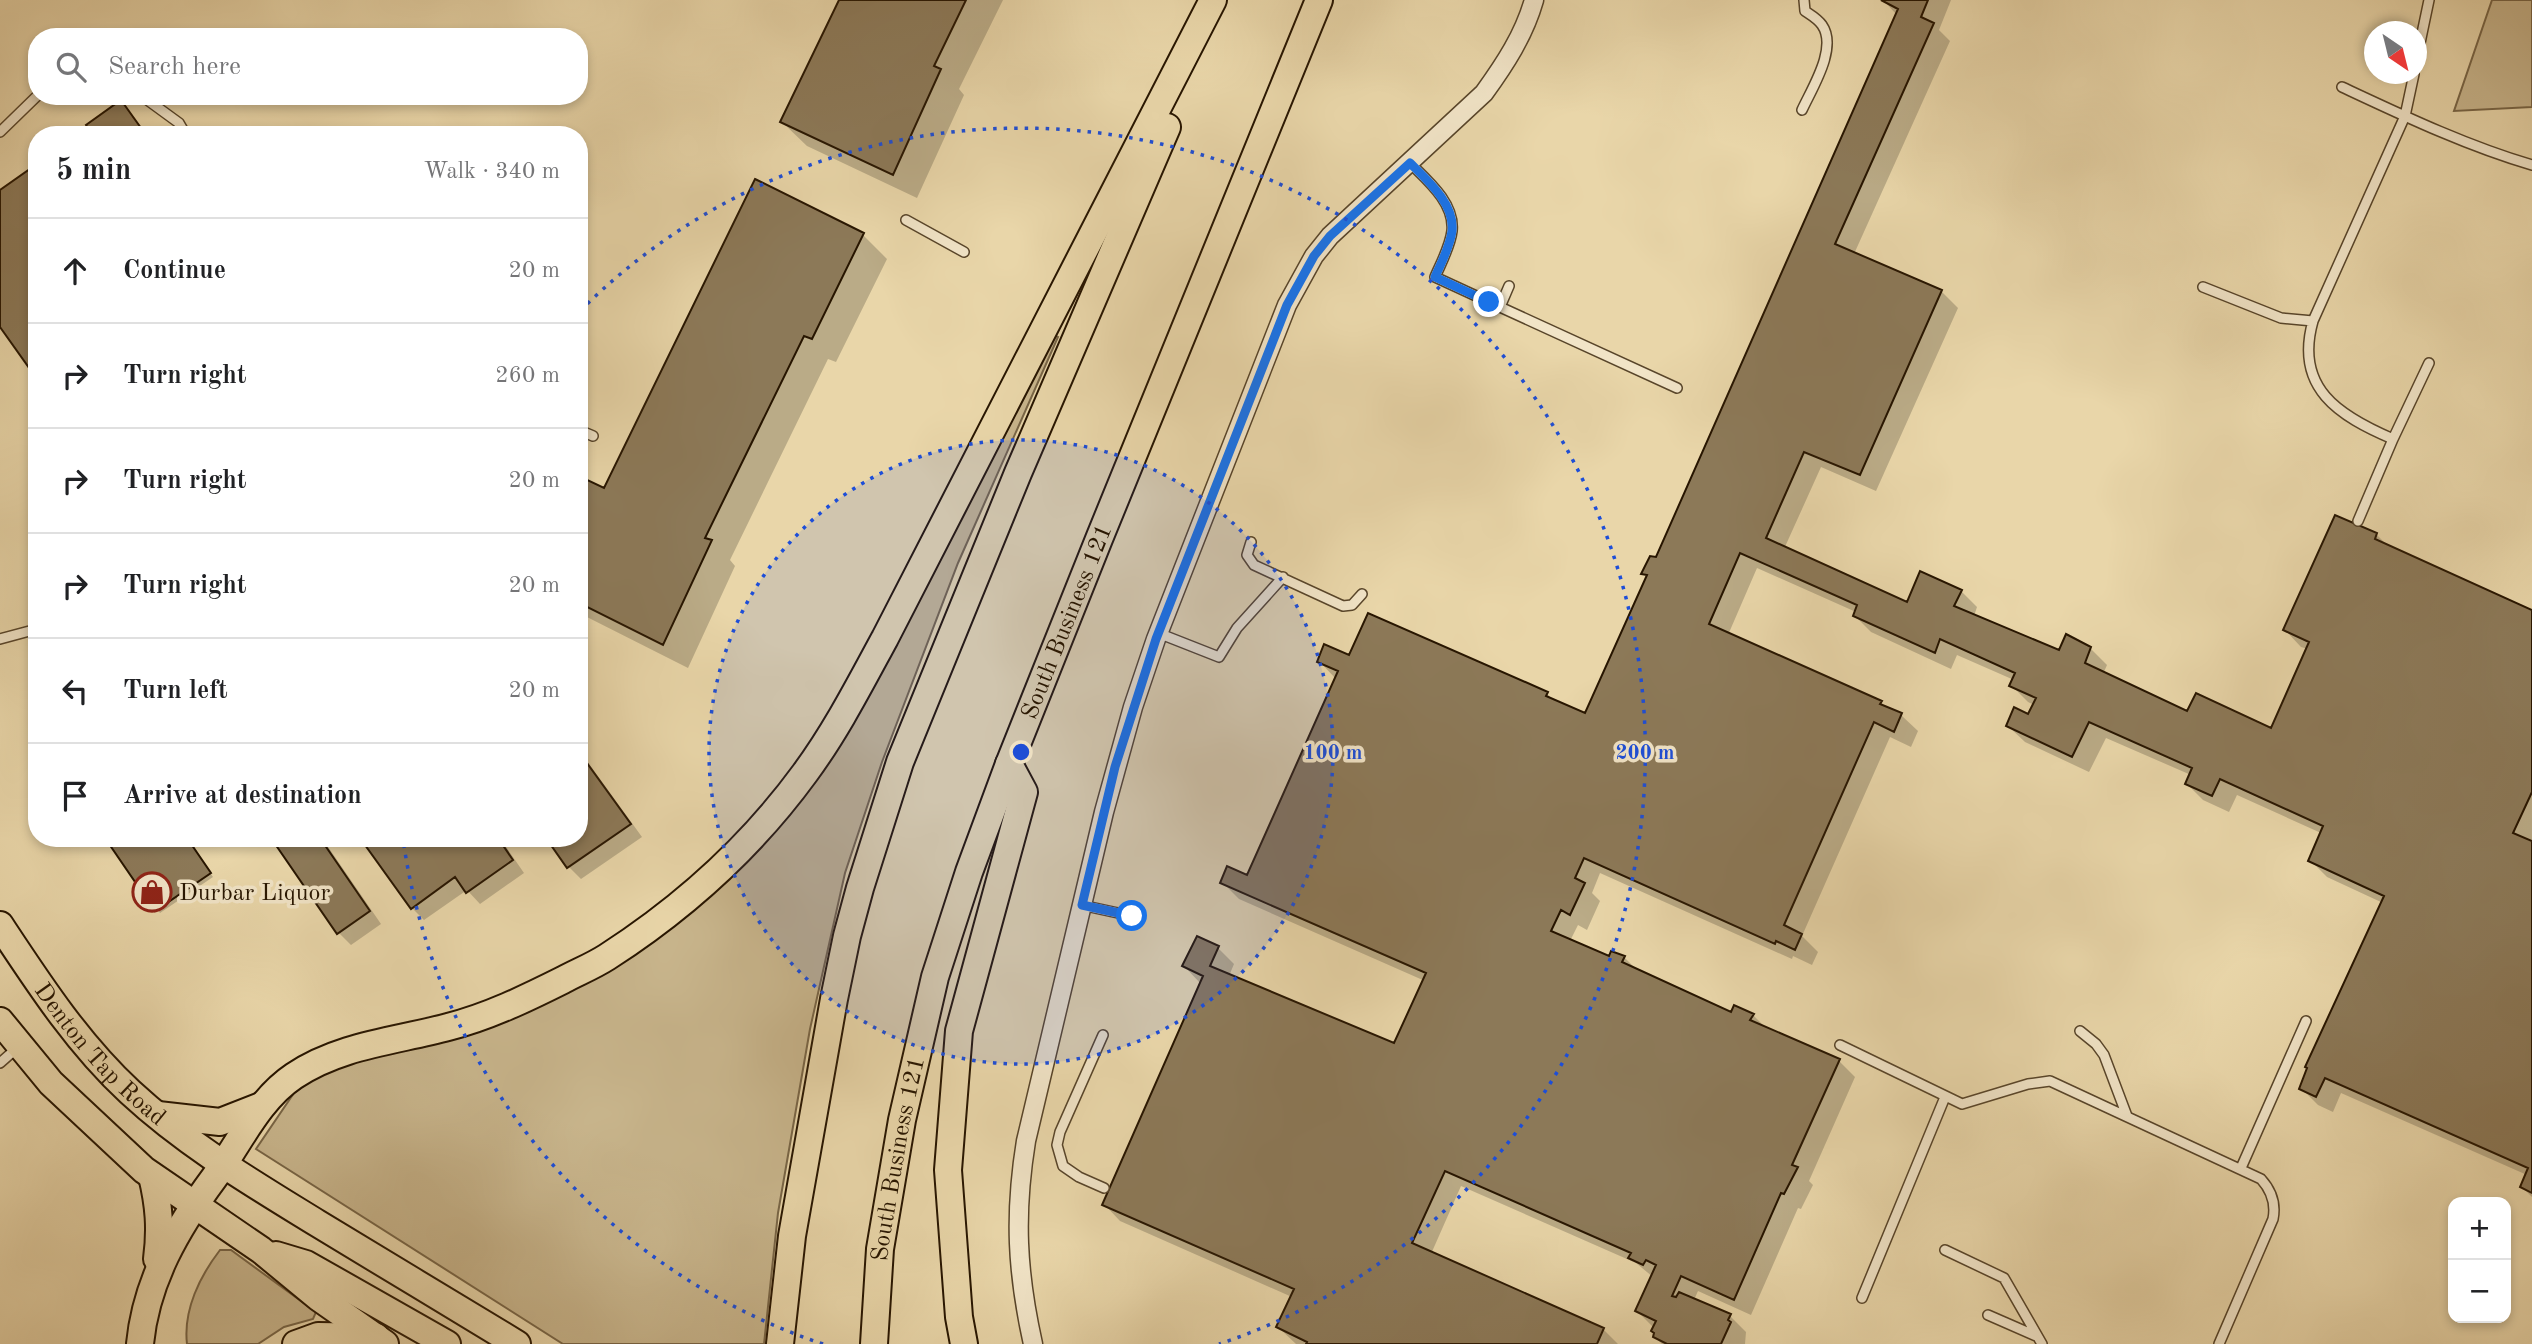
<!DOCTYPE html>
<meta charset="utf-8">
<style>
body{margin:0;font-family:"Old Standard TT",serif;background:#f6f6f6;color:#202124}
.controls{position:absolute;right:21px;bottom:21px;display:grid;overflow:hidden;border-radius:14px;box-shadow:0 4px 10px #0003}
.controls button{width:63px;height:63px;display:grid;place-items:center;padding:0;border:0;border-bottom:2px solid #e0e0e0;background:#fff;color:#202124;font:35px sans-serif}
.compass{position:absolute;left:2364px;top:21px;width:63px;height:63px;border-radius:50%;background:#fff;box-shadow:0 4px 10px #0003;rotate:145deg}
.stop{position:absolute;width:21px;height:21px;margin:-16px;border:5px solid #1a73e8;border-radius:50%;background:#fff}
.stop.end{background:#1a73e8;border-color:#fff;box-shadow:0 2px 7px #0008}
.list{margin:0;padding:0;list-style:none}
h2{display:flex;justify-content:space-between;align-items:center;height:91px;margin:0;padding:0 28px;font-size:30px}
h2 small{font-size:23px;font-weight:400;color:#757577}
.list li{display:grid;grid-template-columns:46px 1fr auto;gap:21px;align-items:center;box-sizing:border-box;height:105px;padding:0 28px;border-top:2px solid #e0e0e0}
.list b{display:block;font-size:26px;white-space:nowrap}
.list em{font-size:23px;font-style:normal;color:#757577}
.icon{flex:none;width:38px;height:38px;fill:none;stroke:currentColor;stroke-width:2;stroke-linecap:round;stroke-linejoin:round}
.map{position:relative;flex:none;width:2532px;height:1344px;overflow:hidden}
.search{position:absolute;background:#fff;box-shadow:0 4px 10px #0003;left:28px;top:28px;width:560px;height:77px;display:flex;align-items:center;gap:18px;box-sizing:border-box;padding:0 24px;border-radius:28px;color:#757577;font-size:26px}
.panel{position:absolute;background:#fff;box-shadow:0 4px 10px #0003;left:28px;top:126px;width:560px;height:721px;border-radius:28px}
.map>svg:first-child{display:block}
.green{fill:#c8b58c;stroke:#786546;stroke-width:2}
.shadow{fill:#0003}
.building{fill:#8c7958;stroke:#271500;stroke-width:2}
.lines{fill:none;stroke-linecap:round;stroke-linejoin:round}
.lane-casing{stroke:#58452a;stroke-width:12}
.street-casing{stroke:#58452a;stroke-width:21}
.primary-casing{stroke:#271500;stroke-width:30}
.lane{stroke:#f1e4c7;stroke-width:9}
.street{stroke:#f1e4c7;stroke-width:18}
.primary{stroke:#e9d6a9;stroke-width:26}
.route{stroke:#1a73e8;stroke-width:9}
.ring{fill:none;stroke:#1d4ed8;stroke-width:3.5;stroke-dasharray:3.5 7}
.labels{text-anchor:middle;stroke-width:7;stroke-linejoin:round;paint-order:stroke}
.street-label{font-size:24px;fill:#271500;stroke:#f1e4c7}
.poi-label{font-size:24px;fill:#271500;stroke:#f1e4c7;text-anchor:start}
.centre{fill:#1d4ed8;stroke:#f1e4c7;stroke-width:3.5}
.ring-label{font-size:21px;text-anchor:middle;font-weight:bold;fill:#1d4ed8;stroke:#f1e4c7;stroke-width:7;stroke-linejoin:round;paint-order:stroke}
</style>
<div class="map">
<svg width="2532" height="1344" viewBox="0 0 2532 1344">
<rect width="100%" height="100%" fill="#e9d6a9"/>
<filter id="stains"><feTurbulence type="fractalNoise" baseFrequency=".00286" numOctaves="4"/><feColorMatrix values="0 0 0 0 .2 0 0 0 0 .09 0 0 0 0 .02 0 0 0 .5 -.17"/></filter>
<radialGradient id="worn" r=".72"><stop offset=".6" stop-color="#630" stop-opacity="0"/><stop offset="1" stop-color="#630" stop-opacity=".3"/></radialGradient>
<path class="green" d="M2492,0H2532V107L2454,111Z
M1047,332L1058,337L958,563L882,762L845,873L810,1029L778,1213L764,1344H563L256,1149L294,1093L320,1074L347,1061L493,1022L758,840Z
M220,1250H231L316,1312L313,1319L284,1327L258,1344H187C183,1310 200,1276 220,1250Z"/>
<path class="shadow" d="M840,0H1003L959,89L964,95L917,198L807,146L782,122Z
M1883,0H1951L1939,30L1950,41L1854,254L1941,291L1958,308L1876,491L1821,467L1784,549L1908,604L1961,591L1977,607L1974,616L2059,653L2090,648L2107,665L2103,674L2188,713L2272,731L2308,649L2301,647L2285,630L2376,534L2390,548L2532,612V1197L2522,1187L2527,1175L2341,1093L2333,1112L2318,1105L2301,1088L2383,903L2327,877L2310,860L2321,833L2237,795L2229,812L2203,800L2187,784L2191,775L2106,738L2089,772L2025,742L2008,726L2028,717L2034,705L2028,702L2012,686L2014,680L1957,655L1951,669L1871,632L1855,616L1856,612L1757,568L1728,635L1881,703L1886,709L1901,715L1918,731L1911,747L1890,737L1802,936L1818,952L1812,965L1793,956L1792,959L1600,873L1592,893L1600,901L1587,930L1578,925L1570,941L1609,958L1624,957L1639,972L1732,1014L1753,1015L1767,1029L1839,1061L1855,1077L1809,1181L1813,1185L1801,1209L1798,1208L1751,1315L1698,1291L1694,1300L1730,1316L1746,1332L1745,1344H1662L1655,1337L1654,1328L1637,1311L1653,1277L1636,1263L1461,1186L1431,1254L1603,1329L1618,1344H1296L1278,1327L1292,1297L1120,1221L1104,1204L1201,984L1184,966L1218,948L1234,964L1229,976L1395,1045L1425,981L1239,899L1222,882L1248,877L1336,679L1319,661L1350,657L1547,694L1556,702L1586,716L1647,578L1643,573L1657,560L1897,15Z
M121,102L148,135H81Z
M863,235L887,259L836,362L828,359L730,560L735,566L688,668L579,613V478L604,490Z
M579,750L642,837L581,879L569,867L579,838Z
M108,838H186L213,877L160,913Z
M273,838H322L381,924L351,945L339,933Z
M362,838H500L524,873L480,904L467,890L424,920L412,908Z"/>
<path class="building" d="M839,0H966L934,66L941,69L893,175L780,122Z
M1881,0H1928L1921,17L1934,23L1835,244L1942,290L1860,475L1804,452L1766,538L1907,602L1920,571L1962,590L1954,606L2059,650L2066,634L2091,647L2085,663L2187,711L2196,693L2271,728L2309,642L2283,630L2335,515L2377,533L2375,539L2532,610V792L2513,833L2532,841V1193L2520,1187L2528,1168L2325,1078L2316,1097L2299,1089L2307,1068L2305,1067L2384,896L2308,861L2323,826L2220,779L2212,796L2185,784L2192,768L2089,722L2072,757L2006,726L2014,707L2028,714L2036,698L2009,686L2015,673L1940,639L1935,653L1853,616L1857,605L1740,553L1709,624L1882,701L1880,704L1902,713L1894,732L1874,722L1784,925L1802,934L1795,950L1776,941L1775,944L1584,858L1575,878L1585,883L1570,915L1561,910L1551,931L1609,956L1611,951L1625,956L1622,962L1731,1012L1734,1005L1754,1014L1750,1020L1840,1059L1792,1165L1798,1167L1784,1194L1781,1193L1734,1300L1681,1276L1672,1296L1676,1297L1679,1292L1731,1314L1728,1320L1731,1322L1721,1344H1667L1653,1337L1654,1333L1651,1331L1656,1321L1635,1311L1656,1265L1646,1260L1643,1265L1628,1258L1631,1253L1445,1171L1412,1243L1604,1328L1597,1344H1306L1307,1342L1276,1327L1294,1289L1102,1205L1203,976L1182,966L1197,936L1219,946L1210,966L1394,1043L1426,973L1220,883L1227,866L1247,875L1338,671L1317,662L1324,644L1349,655L1368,613L1548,692L1546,696L1585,713L1647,575L1641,574L1650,556L1656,557L1898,9Z
M121,100L146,135H78L88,128L86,125Z
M37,164V379L0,327V190Z
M755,179L864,233L812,339L804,336L705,538L712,540L663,645L579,603V476L604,488Z
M579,752L631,824L567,868L546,838H579Z
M105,838H187L211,873L155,911Z
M271,838H320L370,911L337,934Z
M360,838H498L513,860L466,893L455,877L411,909Z"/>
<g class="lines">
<g class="lane-casing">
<path id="lane" d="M2416,62L2429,0
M2342,87C2404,116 2467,146 2532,165
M142,96L179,123L186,135
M1802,110C1812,88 1838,48 1822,25C1818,19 1811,15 1805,11L1804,0
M0,132L37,96
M1410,163C1427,180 1455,203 1452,231C1450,247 1441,263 1435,277L1500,307L1509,286
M906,220L964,252
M2203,287L2281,318L2313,321
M1500,307L1677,388
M579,430L593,436
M2393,439L2429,363
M2358,521L2393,439C2339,416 2294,388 2313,321L2405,116L2414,74
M1251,542L1247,555L1254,565L1343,606L1352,605L1362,594
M1158,633L1219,657L1237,628L1283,577
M0,639L37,629
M1081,905L1132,916
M2080,1031L2096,1044L2104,1055L2127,1116
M1103,1035L1060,1132L1057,1145L1063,1166L1079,1177L1104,1188
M1840,1045L1962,1104L2028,1084L2050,1081L2261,1179C2271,1190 2276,1204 2273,1219L2219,1344
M0,1063L17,1048
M2241,1168L2306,1021
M1945,1250L2004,1278L2042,1344
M1862,1298L1945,1097
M1988,1315L2036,1336"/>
</g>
<g class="street-casing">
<path id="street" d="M1033,1344C1017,1272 1014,1215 1026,1141L1104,812L1133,707L1156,639L1287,305L1314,256L1330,236L1484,93C1505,64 1524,35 1534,0"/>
</g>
<g class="primary-casing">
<g id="primary">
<path id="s1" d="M0,925C39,984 78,1044 130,1092C186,1144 252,1183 317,1223C384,1263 450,1304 517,1344"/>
<path d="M0,1021L51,1083L144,1170L261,1250L318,1297L385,1344"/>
<path d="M158,1115L220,1122L261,1106"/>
<path d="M152,1176C159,1205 161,1229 157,1259"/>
<path d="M276,1255L306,1264L447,1344"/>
<path d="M140,1344C146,1281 177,1228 214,1178C239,1144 258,1100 294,1076C340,1045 396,1041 448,1027C488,1017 527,998 563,980C578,972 593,966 607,957C683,908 751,847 805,773C836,731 860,684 885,638L1213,0"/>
<path d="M296,1344L318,1336L376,1337"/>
<path d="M780,1344L792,1236L834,999L847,936L860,888L900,762L1018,473L1167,127"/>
<path id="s2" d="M874,1344L880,1249L902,1120L935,977L969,872L1009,764L1099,539L1319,0"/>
<path d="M964,1344L959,1317L948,1170L959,1031L1024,792L1009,764"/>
</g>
</g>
<use href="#lane" class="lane"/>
<use href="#street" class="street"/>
<use href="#primary" class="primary"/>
</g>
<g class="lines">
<path class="route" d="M1132,916L1082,905L1115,767L1156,639L1287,305L1314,256L1330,236L1410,163C1427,180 1455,204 1452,231C1450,247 1441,263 1435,277L1489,302"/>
</g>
<circle cx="1021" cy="752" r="312" fill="#1d4ed8" fill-opacity=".12"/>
<g class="ring">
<circle cx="1021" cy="752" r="312"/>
<path d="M823 1344A624 624 0 0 1 403 839M580 311A624 624 0 1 1 1219 1344"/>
</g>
<defs>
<g id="shop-ring" transform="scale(2.0125)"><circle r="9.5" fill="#f1e4c7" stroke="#8f2418" stroke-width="1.5"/><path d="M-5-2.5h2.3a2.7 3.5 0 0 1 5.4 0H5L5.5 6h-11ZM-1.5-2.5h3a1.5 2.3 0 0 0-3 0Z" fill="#8f2418"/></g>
</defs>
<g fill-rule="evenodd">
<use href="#shop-ring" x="152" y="892"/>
</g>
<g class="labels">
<g class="street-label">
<text dy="8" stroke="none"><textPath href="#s2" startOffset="752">South Business 121</textPath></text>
<text dy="8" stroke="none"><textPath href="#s1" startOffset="164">Denton Tap Road</textPath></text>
<text dy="8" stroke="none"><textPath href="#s2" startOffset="187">South Business 121</textPath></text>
</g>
<g class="poi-label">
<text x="179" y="900">Durbar Liquor</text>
</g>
</g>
<circle cx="1021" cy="752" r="10" class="centre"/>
<g class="ring-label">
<text x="1333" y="759">100 m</text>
<text x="1645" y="759">200 m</text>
</g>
<rect width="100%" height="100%" filter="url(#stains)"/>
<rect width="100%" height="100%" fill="url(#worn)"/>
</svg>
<div class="controls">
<button>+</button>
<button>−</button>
</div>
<svg class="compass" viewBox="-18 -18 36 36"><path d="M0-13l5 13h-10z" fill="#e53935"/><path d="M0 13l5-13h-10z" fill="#757577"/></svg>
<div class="stop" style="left:1132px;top:916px"></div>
<div class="stop end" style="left:1489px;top:302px"></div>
<div class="search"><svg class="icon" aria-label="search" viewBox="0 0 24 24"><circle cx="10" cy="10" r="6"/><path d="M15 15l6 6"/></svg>Search here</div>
<section class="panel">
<h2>5 min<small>Walk · 340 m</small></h2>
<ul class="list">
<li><svg class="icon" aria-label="ahead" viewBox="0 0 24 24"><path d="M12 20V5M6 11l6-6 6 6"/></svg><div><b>Continue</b></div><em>20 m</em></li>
<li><svg class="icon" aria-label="right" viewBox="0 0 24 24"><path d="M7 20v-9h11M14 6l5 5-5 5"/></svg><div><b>Turn right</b></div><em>260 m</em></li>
<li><svg class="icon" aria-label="right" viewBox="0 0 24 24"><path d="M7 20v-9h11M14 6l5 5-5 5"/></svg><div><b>Turn right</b></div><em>20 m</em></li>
<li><svg class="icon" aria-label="right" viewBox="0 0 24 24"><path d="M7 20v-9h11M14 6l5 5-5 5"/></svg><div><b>Turn right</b></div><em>20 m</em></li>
<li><svg class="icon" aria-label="left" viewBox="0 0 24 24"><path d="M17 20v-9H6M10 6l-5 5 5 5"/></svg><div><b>Turn left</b></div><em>20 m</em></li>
<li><svg class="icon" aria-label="arrive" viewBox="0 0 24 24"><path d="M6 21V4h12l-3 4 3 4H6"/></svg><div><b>Arrive at destination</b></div></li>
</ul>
</section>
</div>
